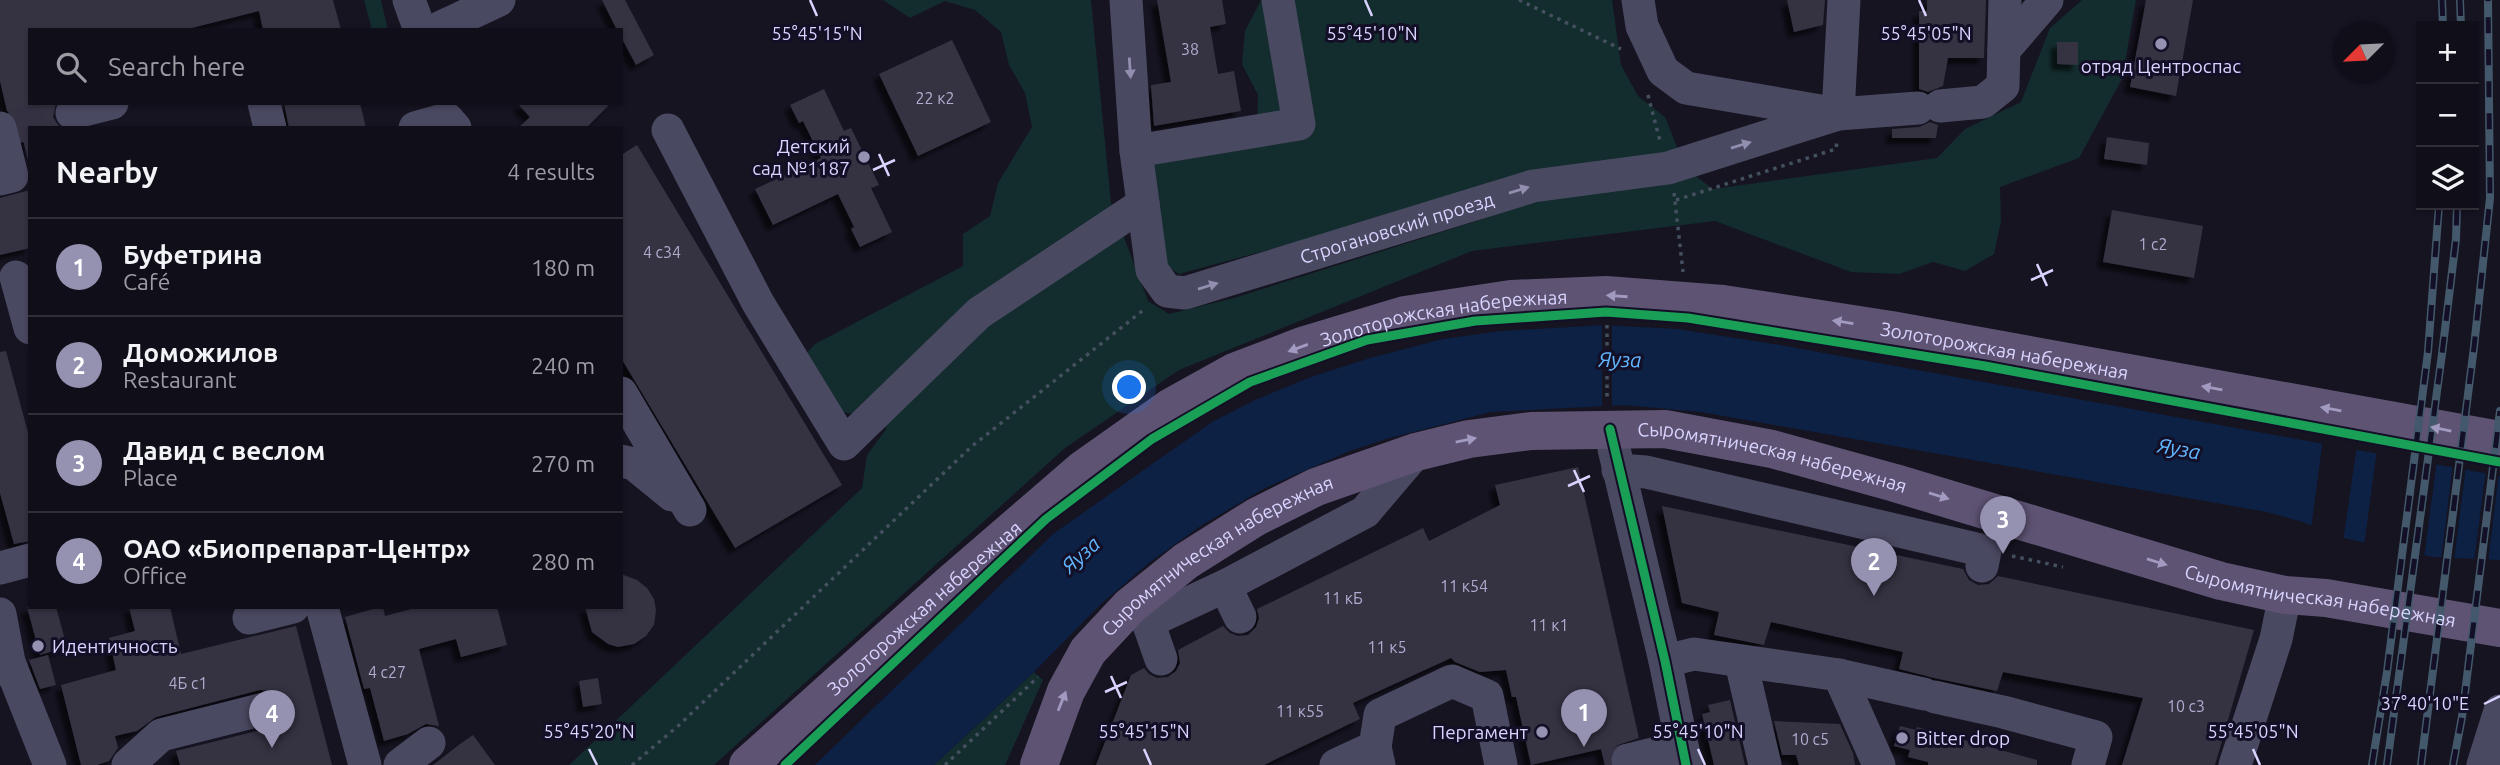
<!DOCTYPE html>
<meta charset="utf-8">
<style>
body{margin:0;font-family:Ubuntu,sans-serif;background:#191822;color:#f1f3f6}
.controls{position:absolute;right:21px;top:21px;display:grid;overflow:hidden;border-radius:0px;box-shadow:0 2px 5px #0004}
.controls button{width:63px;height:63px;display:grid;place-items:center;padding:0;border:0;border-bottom:2px solid #302f38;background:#100f19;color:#f1f3f6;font:35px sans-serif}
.compass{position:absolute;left:2332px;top:21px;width:63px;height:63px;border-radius:50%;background:#100f19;box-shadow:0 2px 5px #0004;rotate:246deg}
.you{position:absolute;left:1130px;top:388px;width:24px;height:24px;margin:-18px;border:5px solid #fff;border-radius:50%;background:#1a73e8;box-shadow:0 0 0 10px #1a73e833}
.badge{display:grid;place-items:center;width:46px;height:46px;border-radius:50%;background:#9591b1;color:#fff;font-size:23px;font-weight:700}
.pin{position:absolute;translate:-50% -58px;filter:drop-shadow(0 2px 4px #0008)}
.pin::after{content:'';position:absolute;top:37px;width:24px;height:21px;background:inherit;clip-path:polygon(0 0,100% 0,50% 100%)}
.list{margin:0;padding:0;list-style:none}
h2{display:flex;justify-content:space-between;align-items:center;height:91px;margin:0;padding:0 28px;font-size:30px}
h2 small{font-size:23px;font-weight:400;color:#9c9ca2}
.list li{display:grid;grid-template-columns:46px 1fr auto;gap:21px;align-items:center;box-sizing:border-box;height:98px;padding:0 28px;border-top:2px solid #302f38}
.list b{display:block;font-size:26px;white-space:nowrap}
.list p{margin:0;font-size:23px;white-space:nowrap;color:#9c9ca2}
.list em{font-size:23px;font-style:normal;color:#9c9ca2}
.icon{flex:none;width:38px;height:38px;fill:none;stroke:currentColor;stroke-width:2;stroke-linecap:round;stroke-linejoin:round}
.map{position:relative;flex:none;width:2500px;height:765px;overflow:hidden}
.search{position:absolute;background:#100f19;box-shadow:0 2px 5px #0004;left:28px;top:28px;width:595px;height:77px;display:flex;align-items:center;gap:18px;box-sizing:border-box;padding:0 24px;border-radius:0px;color:#9c9ca2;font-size:26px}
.panel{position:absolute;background:#100f19;box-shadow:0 2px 5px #0004;left:28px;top:126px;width:595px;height:483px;border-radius:0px}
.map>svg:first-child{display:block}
.green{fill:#132c2d}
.water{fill:#0d2144}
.pier{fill:#161421}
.building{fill:#343243;filter:url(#shadow)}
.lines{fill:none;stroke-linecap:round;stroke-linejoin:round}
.minor-tunnel{stroke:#333142;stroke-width:33;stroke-dasharray:33 17;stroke-linecap:butt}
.path{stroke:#44505f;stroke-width:3.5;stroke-dasharray:3.5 5;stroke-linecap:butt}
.minor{stroke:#4a4962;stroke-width:33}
.major{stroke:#5e5373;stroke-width:38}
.rail-casing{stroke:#43596b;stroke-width:8}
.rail{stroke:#130f26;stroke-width:5;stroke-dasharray:16;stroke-linecap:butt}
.cycleway-casing{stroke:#130f26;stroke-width:13}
.cycleway{stroke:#1a9f57;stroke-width:9}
.oneway{fill:#928eb0}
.oneway2{fill:#a29ac0}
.ticks{fill:none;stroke:#d9d4ff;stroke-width:2.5}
.poi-dot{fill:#9591b1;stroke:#130f26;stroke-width:2.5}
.labels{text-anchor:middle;stroke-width:6;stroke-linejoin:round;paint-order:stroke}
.number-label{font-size:16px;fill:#b0acd0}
.poi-label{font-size:19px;fill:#d9d4ff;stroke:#130f26;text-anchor:end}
.street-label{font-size:19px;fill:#d9d4ff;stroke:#130f26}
.water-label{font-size:21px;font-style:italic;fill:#62b6ff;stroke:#130f26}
.ticks-label{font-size:18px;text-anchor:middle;fill:#d9d4ff;stroke:#130f26;stroke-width:6;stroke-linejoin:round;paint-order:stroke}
</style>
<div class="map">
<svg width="2500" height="765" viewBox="0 0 2500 765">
<defs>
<filter id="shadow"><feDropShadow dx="-6" dy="6" stdDeviation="2" flood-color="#0009"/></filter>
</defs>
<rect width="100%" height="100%" fill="#161421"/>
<path class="green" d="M364,0H381L388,30H372Z
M883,0H1091L1111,203L1148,301L1169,314L1234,298L1483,219L1482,192L1179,274L1138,248L1135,185L1157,163L1257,137L1258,95L1242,64L1245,31L1261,0H1612L1621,65L1638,96L1665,117L1686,169L1713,189L1937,158L1965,129L2021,102L2050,28L2082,0H2136L2122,79L2079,158L2000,187L2001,221L1994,254L1965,271L1933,262L1899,274L1851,272L1715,221L1472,251L1179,370L1065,448L714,765H569L862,488L867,455L887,428L858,414L825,411L799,361L815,344L963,266V234L990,216L998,183L1032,127L1025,93L1009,65L1001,32L975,10L945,1L910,18Z
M1034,672L1043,680L1005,765H934Z"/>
<path class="water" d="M1603,325L1677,329L1780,345L2500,476V560L2433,557L2343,538L2303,522L2267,512L1701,412L1624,405L1491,412L1386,439L1350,451L1265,488L1202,525L1150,562L1101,604L1034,672L934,765H815L1053,534L1212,422L1255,400L1311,377L1370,358L1443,339L1501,331Z"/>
<path class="pier" d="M1602,322H1612V409L1602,410Z
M2323,439L2357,445L2343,542L2311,529Z
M2377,449L2437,460L2424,558L2364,546Z
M2453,463L2466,466L2454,561H2441Z
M2486,469L2499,472L2488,563L2474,562Z"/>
<path class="building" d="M0,0H333L341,30H263L259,11L184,30H30V103H56L53,117L60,128H30V168L19,123L14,115L7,111L0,81Z
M602,0H625L654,55L636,65L621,37V30H617Z
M1157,0H1222L1226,24L1210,27L1218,74L1234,71L1241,111L1154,126L1151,85L1171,82Z
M1787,0H1825L1823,25L1794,32Z
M1927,0H1986L1984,58H1948L1943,86L1928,92L1919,89V11H1927Z
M2146,0H2193L2176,96L2130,87Z
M952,40L991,122L918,156L879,74Z
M2057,42H2078V65L2057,64Z
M824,89L844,131L851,128L879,185L871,188L892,232L860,247L851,229L854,227L838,194L773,225L755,189L821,158L803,121L799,123L790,105Z
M284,103H360L366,128H289Z
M517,103H611L586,128H518L530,117Z
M1930,122L1938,125L1936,138H1892V129L1919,127Z
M2107,137L2149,143L2147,165L2104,159Z
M637,145L842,485L735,548L621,358V155Z
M30,190V248L0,255V198Z
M2112,210L2203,226L2194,278L2103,262Z
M6,351L30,440V541L14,544L0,493V352Z
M1578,467L1639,738L1615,746L1610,754L1609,765H1605L1601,749L1531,765L1516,697H1512L1506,670L1480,672L1455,662L1451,658L1353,703L1360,719L1264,765H1096L1131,675L1144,668L1149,674L1157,678L1168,677L1176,671L1180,663L1178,650L1223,626L1230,633L1238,636L1248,635L1256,627L1259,618L1257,609L1423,528L1429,541L1500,505L1495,485Z
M1662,506L1963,569L1969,580L1978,585L1989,584L1998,576L2254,630L2215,765H2122L2143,698L2003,672L1997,691L1934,678L1899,669L1903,652L1771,622L1764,645L1714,635L1719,612L1682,603Z
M621,574L637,580L647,588L654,599L656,610L654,625L646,636L634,644L618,647L608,644L592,632L585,607H621Z
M27,607H56L67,647L40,655Z
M129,607H170L181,654L296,626L332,765H180L176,751L269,728L277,723L283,714L282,704L278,696L270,691L260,690L156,717L137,731L115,736L118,748L109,761L97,765H81L61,685L116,670L109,638L135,631Z
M380,607H383L385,616L419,607H497L507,645L461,657L456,639L419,649L439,726L426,724L408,734L384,741L370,688L364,689L345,617Z
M48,655L56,685L40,689L29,660Z
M598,678L602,704L583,707L579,681Z
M1730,700L1745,765H1714L1702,714L1710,712L1708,705Z
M1774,721L1840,724L1853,753L1855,765H1799L1796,755H1782Z
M1900,726L1916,730L1917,727L2037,760V765H1928V762L1908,757L1910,750L1894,746Z
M473,735L495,765H433L460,744Z"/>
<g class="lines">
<path class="minor-tunnel" d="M12,128L72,113
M1605,765L1628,760"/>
<path class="path" d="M1519,0L1621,49
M1648,95L1660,141
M1674,193L1683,272
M1676,200L1836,149L1837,141
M1607,325V401
M2012,556L2063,567
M632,765L678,726L971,447L1146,308
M945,765L1038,677"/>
<g class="minor">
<path d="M409,0L420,30"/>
<path id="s1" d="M1126,0L1136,151L1152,270L1167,291L1185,293L1533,186L1668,168L1838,114L1918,108"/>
<path d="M1638,0L1642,26L1663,71L1686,88L1832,113"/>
<path d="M435,30L499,0"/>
<path d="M2004,50L2047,0"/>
<path d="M264,103L270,128"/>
<path d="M1940,106L1983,102L2003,86L2005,0"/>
<path d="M72,113L112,103"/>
<path d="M1838,114L1844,0"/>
<path d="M0,128L12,176L0,179"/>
<path d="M415,128L447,119L455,128"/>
<path d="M668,130L758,303L844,444L979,313L1143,204"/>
<path d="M1136,151L1299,124L1278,0"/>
<path d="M16,277L30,328"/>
<path d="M621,393L690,510"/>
<path d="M1614,449L1665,661L1686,765"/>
<path d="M621,461L634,464L672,495"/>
<path d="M1618,470L1646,472L1985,551L1982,566"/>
<path d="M0,568L30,560"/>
<path d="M1225,586L1240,617"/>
<path d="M1130,606L1148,622L1225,586L1365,512L1416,452"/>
<path d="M322,607L365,765"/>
<path d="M0,614L9,662L0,669"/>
<path d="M249,618L293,607"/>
<path d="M1148,622L1161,659"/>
<path d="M1665,661L1694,654L1839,675L1924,694"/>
<path d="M9,662L50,765"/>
<path d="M1741,662L1765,765"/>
<path d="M1839,675L1879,765"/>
<path d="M1935,697L2003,712L2096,737L2088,765"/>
<path d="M1628,760L1682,747"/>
<path d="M128,765L161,735L264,709"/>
<path d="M400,765L429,743"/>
<path d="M1336,765L1375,747"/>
<path d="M1379,765L1375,747L1380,715L1452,681L1487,696L1501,765"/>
<path d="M2235,765L2276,639L2285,595"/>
<path d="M2483,765L2500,711"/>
</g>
<g class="major">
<path id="s2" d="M748,765L949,585L1082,470L1171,407L1234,372L1302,346L1405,315L1511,299L1606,295L1723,304L1891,330L2500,440"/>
<path id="s3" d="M1039,765L1066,691L1088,651L1130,606L1186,561L1256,517L1316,487L1416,452L1469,439L1531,431L1665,429L1772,449L1895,483L2221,581L2285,595L2326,598L2500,628"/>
</g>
<g class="rail-casing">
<path id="rail" d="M2442,0L2443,26
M2460,0L2461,26
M2372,765L2387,672L2428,352L2439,205
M2387,765L2442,354L2456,239L2457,205
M2421,765L2474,347L2490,198L2488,0
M2453,765L2462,717L2500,411"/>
</g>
<use href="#rail" class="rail"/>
<g class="cycleway-casing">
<path id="cycleway" d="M1610,429L1665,661L1686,765
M785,765L1046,519L1152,439L1250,382L1367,340L1475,321L1606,312L1688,318L1985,366L2500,462"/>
</g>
<use href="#cycleway" class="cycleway"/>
</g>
<defs><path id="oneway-solid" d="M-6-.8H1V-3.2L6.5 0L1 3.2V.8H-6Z" transform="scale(1.75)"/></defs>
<g class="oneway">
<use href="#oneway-solid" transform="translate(1130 68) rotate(86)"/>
<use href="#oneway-solid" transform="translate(1741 145) rotate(-17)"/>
<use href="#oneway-solid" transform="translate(1519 190) rotate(-17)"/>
<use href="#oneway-solid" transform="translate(1208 286) rotate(-17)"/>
</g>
<g class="oneway2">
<use href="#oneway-solid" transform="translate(1617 296) rotate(-176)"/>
<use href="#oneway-solid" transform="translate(1843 322) rotate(-171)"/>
<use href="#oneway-solid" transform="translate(1298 348) rotate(160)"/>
<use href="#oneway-solid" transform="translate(2212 388) rotate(-170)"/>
<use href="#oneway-solid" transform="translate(2331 409) rotate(-170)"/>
<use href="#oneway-solid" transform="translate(2441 429) rotate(-169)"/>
<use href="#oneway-solid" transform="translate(1466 440) rotate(-11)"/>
<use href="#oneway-solid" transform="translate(1939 496) rotate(17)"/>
<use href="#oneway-solid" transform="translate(2157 562) rotate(17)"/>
<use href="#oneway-solid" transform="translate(1062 701) rotate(-68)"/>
</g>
<path class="ticks" d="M810,0L817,16M1365,0L1372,16M1919,0L1926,16M879,154L889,176M873,170L895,160M2037,264L2047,286M2031,280L2053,270M1574,470L1584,492M1568,486L1590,476M1111,676L1121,698M1105,692L1127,682M2484,704L2500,696M589,749L597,765M1144,749L1151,765M1698,749L1705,765M2253,749L2260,765"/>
<g class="poi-dot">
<circle cx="2161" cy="44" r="7"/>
<circle cx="864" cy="157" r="7"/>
<circle cx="38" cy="646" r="7"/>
<circle cx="1542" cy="732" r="7"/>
<circle cx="1902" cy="738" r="7"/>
</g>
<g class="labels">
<g class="number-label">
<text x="1190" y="55">38</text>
<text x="935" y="104">22 к2</text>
<text x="2153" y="250">1 с2</text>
<text x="662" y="258">4 с34</text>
<text x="1464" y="592">11 к54</text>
<text x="1343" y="604">11 кБ</text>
<text x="1549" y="631">11 к1</text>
<text x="1387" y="653">11 к5</text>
<text x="387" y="678">4 с27</text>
<text x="188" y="689">4Б с1</text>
<text x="2186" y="712">10 с3</text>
<text x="1300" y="717">11 к55</text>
<text x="1810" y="745">10 с5</text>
</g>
<g class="poi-label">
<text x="2161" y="73" text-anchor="middle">отряд Центроспас</text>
<text x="850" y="153">Детский<tspan x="850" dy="22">сад №1187</tspan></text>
<text x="52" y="653" text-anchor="start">Идентичность</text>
<text x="1528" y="739">Пергамент</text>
<text x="1916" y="745" text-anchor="start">Bitter drop</text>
</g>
<g class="street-label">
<text dy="7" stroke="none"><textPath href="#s1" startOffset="537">Строгановский проезд</textPath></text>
<text dy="7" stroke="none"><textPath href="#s2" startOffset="845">Золоторожская набережная</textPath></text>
<text dy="7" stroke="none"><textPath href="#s2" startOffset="1412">Золоторожская набережная</textPath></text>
<text dy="7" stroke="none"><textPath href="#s3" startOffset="875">Сыромятническая набережная</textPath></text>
<text dy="7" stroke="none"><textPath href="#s3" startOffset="287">Сыромятническая набережная</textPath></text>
<text dy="7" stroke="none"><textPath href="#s3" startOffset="1442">Сыромятническая набережная</textPath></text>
<text dy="7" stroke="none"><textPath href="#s2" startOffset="236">Золоторожская набережная</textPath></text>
</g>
<g class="water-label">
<text transform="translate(1620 360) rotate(1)" y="7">Яуза</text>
<text transform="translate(2179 449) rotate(10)" y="7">Яуза</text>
<text transform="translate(1081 555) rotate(-42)" y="7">Яуза</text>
</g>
</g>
<g class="ticks-label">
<text x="1372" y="40">55°45'10"N</text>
<text x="1926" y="40">55°45'05"N</text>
<text x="817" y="40">55°45'15"N</text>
<text x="2425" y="710">37°40'10"E</text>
<text x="589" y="738">55°45'20"N</text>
<text x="1144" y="738">55°45'15"N</text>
<text x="1698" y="738">55°45'10"N</text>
<text x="2253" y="738">55°45'05"N</text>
</g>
</svg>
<div class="controls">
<button>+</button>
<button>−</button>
<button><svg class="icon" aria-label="layers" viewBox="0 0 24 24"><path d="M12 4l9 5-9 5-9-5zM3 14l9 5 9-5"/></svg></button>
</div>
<svg class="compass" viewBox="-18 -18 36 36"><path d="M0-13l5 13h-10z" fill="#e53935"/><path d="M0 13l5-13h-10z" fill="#9c9ca2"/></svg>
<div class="you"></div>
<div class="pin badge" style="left:1584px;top:747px">1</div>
<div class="pin badge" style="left:1874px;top:596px">2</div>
<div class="pin badge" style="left:2003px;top:554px">3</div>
<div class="pin badge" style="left:272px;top:748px">4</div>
<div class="search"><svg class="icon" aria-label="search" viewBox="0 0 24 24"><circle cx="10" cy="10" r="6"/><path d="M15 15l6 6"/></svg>Search here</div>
<section class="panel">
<h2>Nearby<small>4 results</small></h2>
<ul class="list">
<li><span class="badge">1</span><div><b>Буфетрина</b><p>Café</p></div><em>180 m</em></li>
<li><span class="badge">2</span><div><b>Доможилов</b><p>Restaurant</p></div><em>240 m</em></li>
<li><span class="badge">3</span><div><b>Давид с веслом</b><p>Place</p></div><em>270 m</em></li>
<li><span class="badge">4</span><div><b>ОАО «Биопрепарат-Центр»</b><p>Office</p></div><em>280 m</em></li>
</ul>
</section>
</div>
